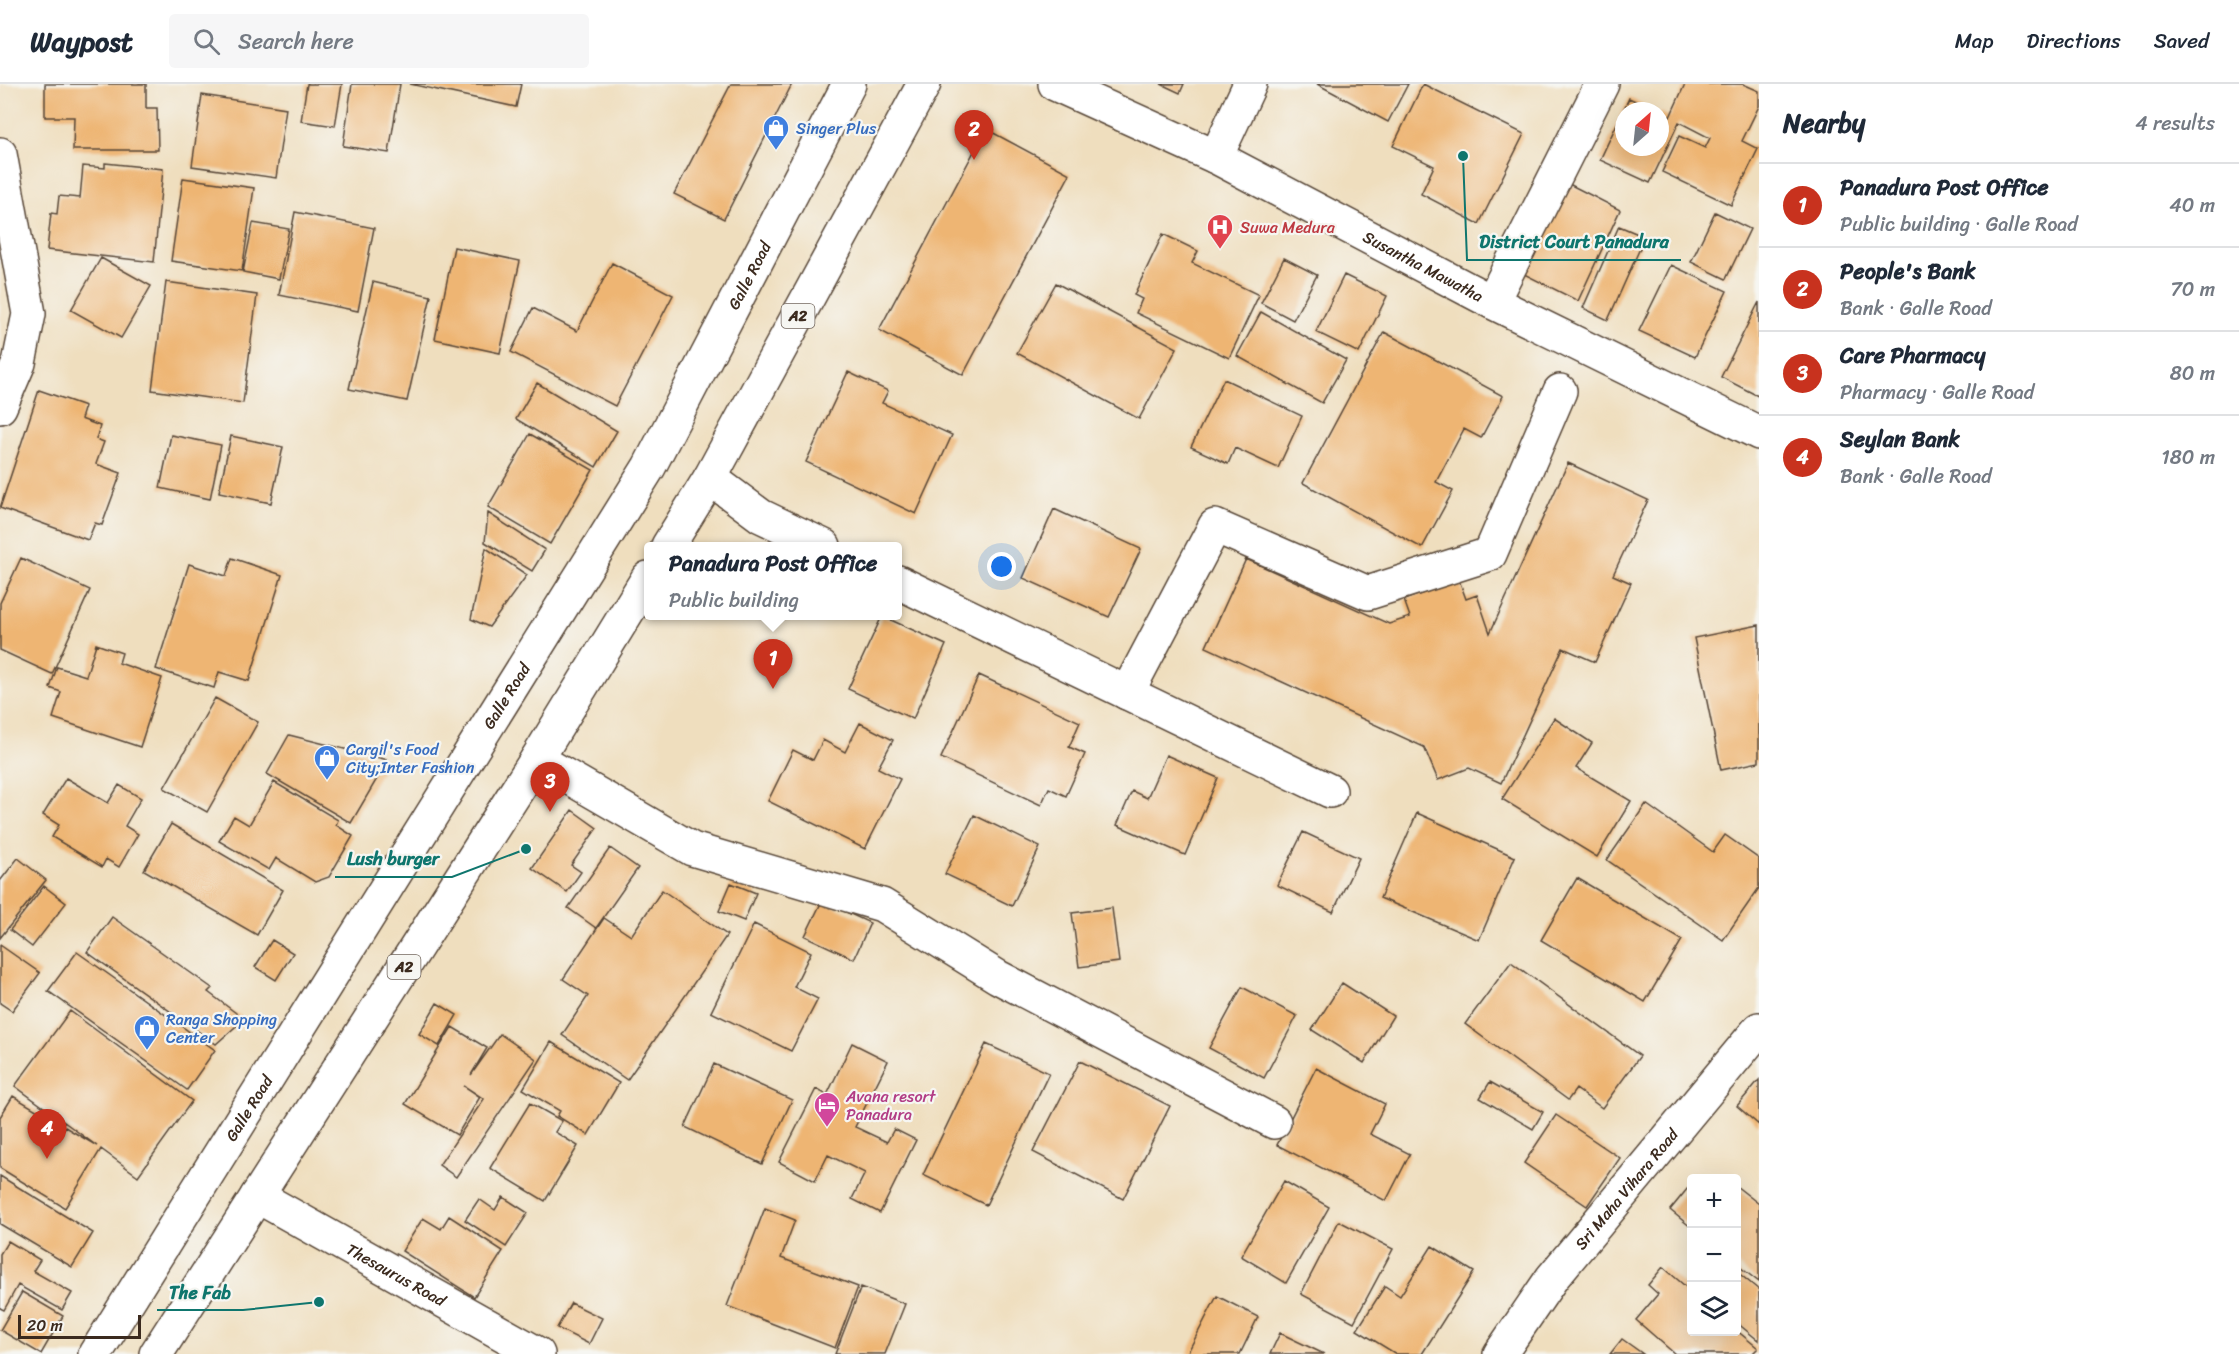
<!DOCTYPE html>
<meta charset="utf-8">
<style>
body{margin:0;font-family:Sriracha,sans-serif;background:#f6f6f7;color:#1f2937}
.controls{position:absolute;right:18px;bottom:18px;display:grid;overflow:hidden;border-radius:6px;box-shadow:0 6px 24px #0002}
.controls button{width:54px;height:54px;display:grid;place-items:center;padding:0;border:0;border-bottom:2px solid #e0e1e3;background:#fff;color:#1f2937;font:30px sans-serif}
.compass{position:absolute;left:1615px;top:18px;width:54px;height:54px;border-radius:50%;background:#fff;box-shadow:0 6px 24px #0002;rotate:27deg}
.scale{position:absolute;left:18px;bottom:15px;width:123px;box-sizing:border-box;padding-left:6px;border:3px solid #3b2a1e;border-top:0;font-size:16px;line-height:21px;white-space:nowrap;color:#3b2a1e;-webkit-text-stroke:4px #f6f6f2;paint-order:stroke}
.you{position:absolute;left:1002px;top:483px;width:21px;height:21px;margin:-15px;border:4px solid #fff;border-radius:50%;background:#1a73e8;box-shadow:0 0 0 9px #1a73e833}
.badge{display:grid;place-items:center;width:39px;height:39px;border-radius:50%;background:#c8321e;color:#fff;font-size:20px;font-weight:700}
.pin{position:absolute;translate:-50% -50px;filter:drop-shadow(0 2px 3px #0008)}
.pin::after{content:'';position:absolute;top:32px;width:21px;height:18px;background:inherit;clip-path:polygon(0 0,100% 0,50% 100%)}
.popup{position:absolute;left:644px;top:458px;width:258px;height:78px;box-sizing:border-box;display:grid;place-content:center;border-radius:6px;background:#fff;filter:drop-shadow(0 2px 4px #0005);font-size:20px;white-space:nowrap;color:#747a83}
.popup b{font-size:22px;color:#1f2937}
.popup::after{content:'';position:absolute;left:50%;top:100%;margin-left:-12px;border:12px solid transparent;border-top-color:#fff}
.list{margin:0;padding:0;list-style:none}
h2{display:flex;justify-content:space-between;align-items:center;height:78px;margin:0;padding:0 24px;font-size:26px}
h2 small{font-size:20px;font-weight:400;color:#747a83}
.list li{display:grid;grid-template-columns:39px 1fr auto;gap:18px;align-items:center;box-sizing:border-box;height:84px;padding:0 24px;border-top:2px solid #e0e1e3}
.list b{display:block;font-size:22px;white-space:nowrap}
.list p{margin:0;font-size:20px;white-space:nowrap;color:#747a83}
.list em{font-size:20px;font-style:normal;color:#747a83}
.icon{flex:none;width:33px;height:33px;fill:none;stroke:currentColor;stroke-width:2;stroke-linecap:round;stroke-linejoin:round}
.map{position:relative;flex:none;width:1759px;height:1270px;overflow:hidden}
header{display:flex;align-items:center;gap:36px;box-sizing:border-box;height:84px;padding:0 30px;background:#fff;border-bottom:2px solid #e0e1e3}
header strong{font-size:28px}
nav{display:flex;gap:33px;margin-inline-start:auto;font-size:21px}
.search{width:420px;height:54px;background:#f6f6f7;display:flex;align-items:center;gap:15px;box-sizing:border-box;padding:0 21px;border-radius:6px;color:#747a83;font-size:22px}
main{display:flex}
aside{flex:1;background:#fff}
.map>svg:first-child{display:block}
.building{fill:#eeb573}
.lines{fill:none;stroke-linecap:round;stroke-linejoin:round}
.minor-casing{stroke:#564536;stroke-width:36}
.highway-casing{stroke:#564536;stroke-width:36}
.minor{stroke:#fff;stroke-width:33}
.highway{stroke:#fff;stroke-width:33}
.labels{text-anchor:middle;stroke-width:4.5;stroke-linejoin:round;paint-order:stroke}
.shield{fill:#f6f6f2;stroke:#73675e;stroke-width:1.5}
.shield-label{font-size:15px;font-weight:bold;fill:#3b2a1e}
.shop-label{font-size:16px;fill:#366cbe;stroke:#f6f6f2;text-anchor:start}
.health-label{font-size:16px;fill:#be3a42;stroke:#f6f6f2;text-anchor:start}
.street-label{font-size:16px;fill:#3b2a1e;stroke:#f6f6f2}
.hotel-label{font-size:16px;fill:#b23c85;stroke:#f6f6f2;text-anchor:start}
.leader{fill:none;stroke:#0f766e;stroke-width:2}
.callout-dot{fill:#0f766e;stroke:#f6f6f2;stroke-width:2}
.callout-label{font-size:18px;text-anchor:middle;font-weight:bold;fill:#0f766e;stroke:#f6f6f2;stroke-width:4.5;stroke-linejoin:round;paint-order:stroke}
</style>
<header>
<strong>Waypost</strong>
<div class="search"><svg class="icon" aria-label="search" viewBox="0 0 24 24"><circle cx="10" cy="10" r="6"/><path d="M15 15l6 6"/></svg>Search here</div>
<nav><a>Map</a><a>Directions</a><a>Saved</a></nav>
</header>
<main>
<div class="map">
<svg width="1759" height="1270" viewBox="0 0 1759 1270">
<rect width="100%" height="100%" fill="#f6f6f2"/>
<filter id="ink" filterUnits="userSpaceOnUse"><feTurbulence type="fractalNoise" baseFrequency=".0167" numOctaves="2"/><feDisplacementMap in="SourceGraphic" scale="12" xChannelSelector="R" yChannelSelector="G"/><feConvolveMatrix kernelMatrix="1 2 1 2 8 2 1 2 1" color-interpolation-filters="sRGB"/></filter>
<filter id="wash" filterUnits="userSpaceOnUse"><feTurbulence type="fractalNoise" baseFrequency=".008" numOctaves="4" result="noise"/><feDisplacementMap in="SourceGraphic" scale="24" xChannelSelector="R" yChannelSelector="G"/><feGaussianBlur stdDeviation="1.35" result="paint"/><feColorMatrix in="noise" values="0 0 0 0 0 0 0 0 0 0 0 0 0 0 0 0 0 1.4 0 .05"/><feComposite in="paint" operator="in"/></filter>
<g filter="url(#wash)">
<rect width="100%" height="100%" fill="#efdebe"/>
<g id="blocks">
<path class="building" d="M45,0H146V24H157L158,66H73L74,33H45Z
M307,0H342L335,42L301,37Z
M352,0H400L389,69L343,62Z
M410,0H521L516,23Z
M731,0H792L724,135L674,110Z
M1161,0H1184L1180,9Z
M1317,0H1408L1388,38Z
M1423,0L1524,50L1479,140L1421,110L1434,82L1393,62Z
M1685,0H1743L1759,7V22L1742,57L1758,65L1731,121L1662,88L1679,52L1705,64L1710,54L1679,38L1650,99L1600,76L1629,14L1657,27H1624V63H1660V28L1670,33Z
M202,11L286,24L276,94L192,82Z
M986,45L1070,90L963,291L879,246Z
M105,79L163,85L154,178L47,166L51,129L57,130L59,112L80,114L83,82L105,84Z
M183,94L254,104L242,187L171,177Z
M1567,99L1620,126L1578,217L1524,190Z
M295,128L374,144L358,227L279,211Z
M1715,128L1750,145L1726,195L1691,178Z
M253,139L289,145L279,195L243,188Z
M1619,142L1645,153L1608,236L1583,224Z
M1163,150L1198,167L1192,179L1259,211L1229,274L1136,229L1142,215L1134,211Z
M454,163L520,177L500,269L435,255Z
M101,174L151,202L121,254L71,226Z
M1284,174L1317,191L1293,236L1261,219Z
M612,179L673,211L615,322L511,268L533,224L577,247Z
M1671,181L1727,207L1695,273L1639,247Z
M1344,191L1387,212L1359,269L1316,248Z
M166,198L257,211L243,319L152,306Z
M373,198L431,212L407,317L349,305Z
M1056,199L1177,264L1139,335L1017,269Z
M1759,218V311L1758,312L1721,293Z
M1261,228L1346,276L1322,319L1237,272Z
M1384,248L1503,312L1481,354L1464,345L1436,398L1453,407L1422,464L1303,399Z
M848,288L888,307L882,319L952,351L916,430L806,378Z
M1224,295L1302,332L1278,384L1235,364L1228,380L1191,363Z
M537,299L617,347L596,383L516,335Z
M39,306L85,322L81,335L100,342L96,355L104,358L96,380L121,389L102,441L95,439L88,456L0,424Z
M530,350L593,386L550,460L488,423Z
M171,351L221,361L210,415L160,404Z
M231,352L283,363L271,419L219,408Z
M1568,379L1648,416L1613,491L1631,499L1595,578L1563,564L1501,699L1469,684L1438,696L1424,663L1206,563L1246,475L1389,540L1410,533L1404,516L1459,496L1466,515L1477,511L1490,549Z
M1054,425L1141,465L1109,533L1023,494Z
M488,429L545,466L532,487L485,458Z
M486,464L527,491L489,543L471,535Z
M21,474L90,506L52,590L0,566V519Z
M232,474L282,491L249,597L219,588L214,604L156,585L189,480L226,492Z
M882,532L946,561L913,635L848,605Z
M1759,541V678L1721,686L1694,554Z
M96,560L122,569L119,579L162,594L140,663L53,634L61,608L50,604L57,583L86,592Z
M979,591L1080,638L1069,663L1085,670L1066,712L1049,704L1041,721L941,674Z
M215,614L258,638L207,728L164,704Z
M1554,634L1592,659L1576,684L1631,717L1597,773L1502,715Z
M860,639L893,656L878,684L900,695L865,765L768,717L793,666L813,676L823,656L845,668Z
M289,651L388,676L351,739L267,690Z
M1166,671L1218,694L1185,771L1117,741L1132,707L1147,714Z
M66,694L108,719L119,701L141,714L125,742L138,750L119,783L106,775L102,783L52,753L59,741L43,731Z
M274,698L338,736L336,741L353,752L329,793L315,798L276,774L269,786L219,757L234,732L249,741Z
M1646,720L1713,768L1725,751L1759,775V804L1723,856L1607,776Z
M572,726L597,744L571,781L581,788L567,808L532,784Z
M1417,729L1515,773L1479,856L1380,814Z
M974,731L1040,763L1012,822L945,790Z
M171,740L283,806L257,851L144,786Z
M1303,748L1359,774L1333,828L1277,801Z
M610,764L638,784L596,844L568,824Z
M18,774L46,796L0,854V797Z
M1577,794L1682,856L1645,918L1541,856Z
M731,799L756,809L744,837L719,827Z
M44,802L66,819L32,863L10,846Z
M662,806L727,851L627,996L562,951L588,912L563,895L604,834L631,852Z
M822,817L870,839L854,875L805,852Z
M1112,824L1119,878L1079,883L1072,829Z
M112,833L212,904L208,908L244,935L216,960L87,868Z
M754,840L811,868L794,903L818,915L791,967L711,928Z
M272,856L293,869L276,896L255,883Z
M0,861L40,889L12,927L0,919Z
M77,868L215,966L187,1006L48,907Z
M1511,878L1640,972L1602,1024L1576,1005L1568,1016L1465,940Z
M1342,899L1393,932L1364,979L1312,946Z
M1242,903L1297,932L1264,994L1209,964Z
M437,919L457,931L439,962L419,950Z
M70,927L192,1017L138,1092L101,1065L65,1124L0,1084V1033L13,1012L97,1062L15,1002Z
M452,943L487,964L471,991L500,950L536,975L456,1093L439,1081L484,1015L464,1002L480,1013L457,1051L405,1020Z
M551,958L619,999L588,1051L557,1032L560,1027L523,1005Z
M852,959L888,977L855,1043L887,1058L894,1045L916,1056L880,1129L852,1115L865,1089L828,1071L815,1097L779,1078L816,1005L827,1011Z
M986,960L1049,989L986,1121L923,1091Z
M1080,977L1170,1022L1123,1115L1033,1068Z
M714,980L792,1016L762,1080L685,1043Z
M1316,984L1385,1020L1370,1050L1410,1070L1386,1117L1277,1061Z
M1759,996V1041L1737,1022Z
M1490,998L1543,1028L1533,1045L1480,1014Z
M530,1019L562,1037L555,1048L578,1062L545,1117L490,1084Z
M1556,1031L1620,1074L1587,1122L1524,1079Z
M0,1092L93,1149L72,1183L0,1140Z
M1284,1097L1329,1123L1286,1199L1241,1172Z
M1692,1099V1144L1670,1126Z
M1736,1102L1759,1120V1198L1736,1180Z
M503,1113L528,1129L506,1163L465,1136L479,1115L495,1126Z
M765,1124L795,1136L781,1174L858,1203L835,1264L727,1222Z
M449,1132L503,1167L474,1213L402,1167L423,1134L441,1145Z
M1339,1137L1393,1165L1354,1238L1301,1210Z
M8,1157L40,1176L33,1187L72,1209L62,1226L18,1201L4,1226L0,1224V1170Z
M1432,1162L1474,1188L1422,1270H1396L1357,1246L1385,1202L1400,1212Z
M1663,1183L1692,1208V1248L1736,1246L1758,1264L1752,1270H1675L1636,1236L1658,1210L1648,1201Z
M1736,1187L1759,1206V1257L1736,1238Z
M861,1203L905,1220L885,1270H835Z
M22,1208L63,1232L41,1270L0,1246Z
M1217,1212L1258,1233L1240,1270H1187Z
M571,1219L602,1234L589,1260L557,1244Z
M1280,1249L1324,1270H1270Z
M1622,1255L1643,1270H1610Z"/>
</g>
</g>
<g filter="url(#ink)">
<use href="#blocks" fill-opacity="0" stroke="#564536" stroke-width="1.5"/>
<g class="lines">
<g class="minor-casing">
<g id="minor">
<path id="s1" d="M1055,0L1216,73L1492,218L1759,349"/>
<path d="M0,70L29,230L19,279L0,323"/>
<path d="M1216,73L1250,0"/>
<path d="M1492,218L1602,0"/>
<path d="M710,394L761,432L824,462"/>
<path d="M898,498L1330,707"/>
<path d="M1127,609L1215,442L1368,509L1490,470L1560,307"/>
<path d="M537,675L692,765L882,821L998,893L1274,1038"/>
<path id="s2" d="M257,1112L538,1270"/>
<path id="s3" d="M1500,1270L1552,1194L1759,945"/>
</g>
</g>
<g class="highway-casing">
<g id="highway">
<path d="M668,462L710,394L924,0"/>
<path id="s4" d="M95,1270L649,383L849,0"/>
<path d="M156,1270L537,675L648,494"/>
</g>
</g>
<use href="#minor" class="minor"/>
<use href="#highway" class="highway"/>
</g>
</g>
<defs>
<g id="shop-pin" transform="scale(1.35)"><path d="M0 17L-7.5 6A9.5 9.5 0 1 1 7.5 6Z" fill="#3f7fe0" stroke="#f6f6f2"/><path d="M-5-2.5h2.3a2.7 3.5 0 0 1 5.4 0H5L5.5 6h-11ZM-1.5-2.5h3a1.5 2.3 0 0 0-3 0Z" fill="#fff"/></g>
<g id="hospital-pin" transform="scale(1.35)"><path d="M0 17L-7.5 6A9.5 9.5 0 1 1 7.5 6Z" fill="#e0444e" stroke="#f6f6f2"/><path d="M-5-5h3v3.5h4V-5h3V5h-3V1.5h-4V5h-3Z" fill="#fff"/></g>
<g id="hotel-pin" transform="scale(1.35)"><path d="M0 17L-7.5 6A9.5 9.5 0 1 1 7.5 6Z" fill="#d1479c" stroke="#f6f6f2"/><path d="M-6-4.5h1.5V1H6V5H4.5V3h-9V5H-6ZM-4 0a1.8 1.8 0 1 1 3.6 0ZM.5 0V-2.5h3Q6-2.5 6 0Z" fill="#fff"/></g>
</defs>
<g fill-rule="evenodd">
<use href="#shop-pin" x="776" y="44"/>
<use href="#hospital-pin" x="1220" y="143"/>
<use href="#shop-pin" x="327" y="674"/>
<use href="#shop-pin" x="147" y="944"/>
<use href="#hotel-pin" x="827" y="1021"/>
</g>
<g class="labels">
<g class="shield">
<rect x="781.5" y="220" width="33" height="24" rx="4.5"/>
<rect x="387.5" y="871" width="33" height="24" rx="4.5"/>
</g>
<g class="shield-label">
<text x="798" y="237">A2</text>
<text x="404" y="888">A2</text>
</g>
<g class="shop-label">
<text x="796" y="50">Singer Plus</text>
<text x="346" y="671">Cargil's Food<tspan x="346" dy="18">City;Inter Fashion</tspan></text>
<text x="166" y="941">Ranga Shopping<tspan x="166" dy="18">Center</tspan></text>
</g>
<g class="health-label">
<text x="1240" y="149">Suwa Medura</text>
</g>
<g class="street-label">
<text dy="6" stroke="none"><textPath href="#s1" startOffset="411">Susantha Mawatha</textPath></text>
<text dy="6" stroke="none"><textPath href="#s4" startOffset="1262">Galle Road</textPath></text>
<text dy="6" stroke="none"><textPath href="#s4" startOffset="776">Galle Road</textPath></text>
<text dy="6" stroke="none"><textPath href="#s4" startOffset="290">Galle Road</textPath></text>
<text dy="6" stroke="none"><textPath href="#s3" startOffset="208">Sri Maha Vihara Road</textPath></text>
<text dy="6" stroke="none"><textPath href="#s2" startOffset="160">Thesaurus Road</textPath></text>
</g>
<g class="hotel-label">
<text x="846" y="1018">Avana resort<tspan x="846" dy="18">Panadura</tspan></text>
</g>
</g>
<path class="leader" d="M1463 72L1467 176H1681M526 765L452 793H335M319 1218L243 1226H157"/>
<g class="callout-dot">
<circle cx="1463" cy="72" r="6"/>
<circle cx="526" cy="765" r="6"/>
<circle cx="319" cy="1218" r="6"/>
</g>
<g class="callout-label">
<text x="1574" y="164">District Court Panadura</text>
<text x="393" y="781">Lush burger</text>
<text x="200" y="1215">The Fab</text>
</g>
</svg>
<div class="controls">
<button>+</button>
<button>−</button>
<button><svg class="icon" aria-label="layers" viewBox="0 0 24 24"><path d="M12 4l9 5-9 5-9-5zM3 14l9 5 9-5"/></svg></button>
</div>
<svg class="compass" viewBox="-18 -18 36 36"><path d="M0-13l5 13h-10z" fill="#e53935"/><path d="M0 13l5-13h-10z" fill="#747a83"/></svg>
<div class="scale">20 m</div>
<div class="you"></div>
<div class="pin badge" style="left:773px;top:605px">1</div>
<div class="popup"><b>Panadura Post Office</b>Public building</div>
<div class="pin badge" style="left:974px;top:76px">2</div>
<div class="pin badge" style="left:550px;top:728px">3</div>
<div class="pin badge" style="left:47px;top:1075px">4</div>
</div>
<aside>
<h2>Nearby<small>4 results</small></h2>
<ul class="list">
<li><span class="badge">1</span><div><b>Panadura Post Office</b><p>Public building · Galle Road</p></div><em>40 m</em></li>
<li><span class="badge">2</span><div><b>People's Bank</b><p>Bank · Galle Road</p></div><em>70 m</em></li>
<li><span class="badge">3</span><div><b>Care Pharmacy</b><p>Pharmacy · Galle Road</p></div><em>80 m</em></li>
<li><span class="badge">4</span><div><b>Seylan Bank</b><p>Bank · Galle Road</p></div><em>180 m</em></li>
</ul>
</aside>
</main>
